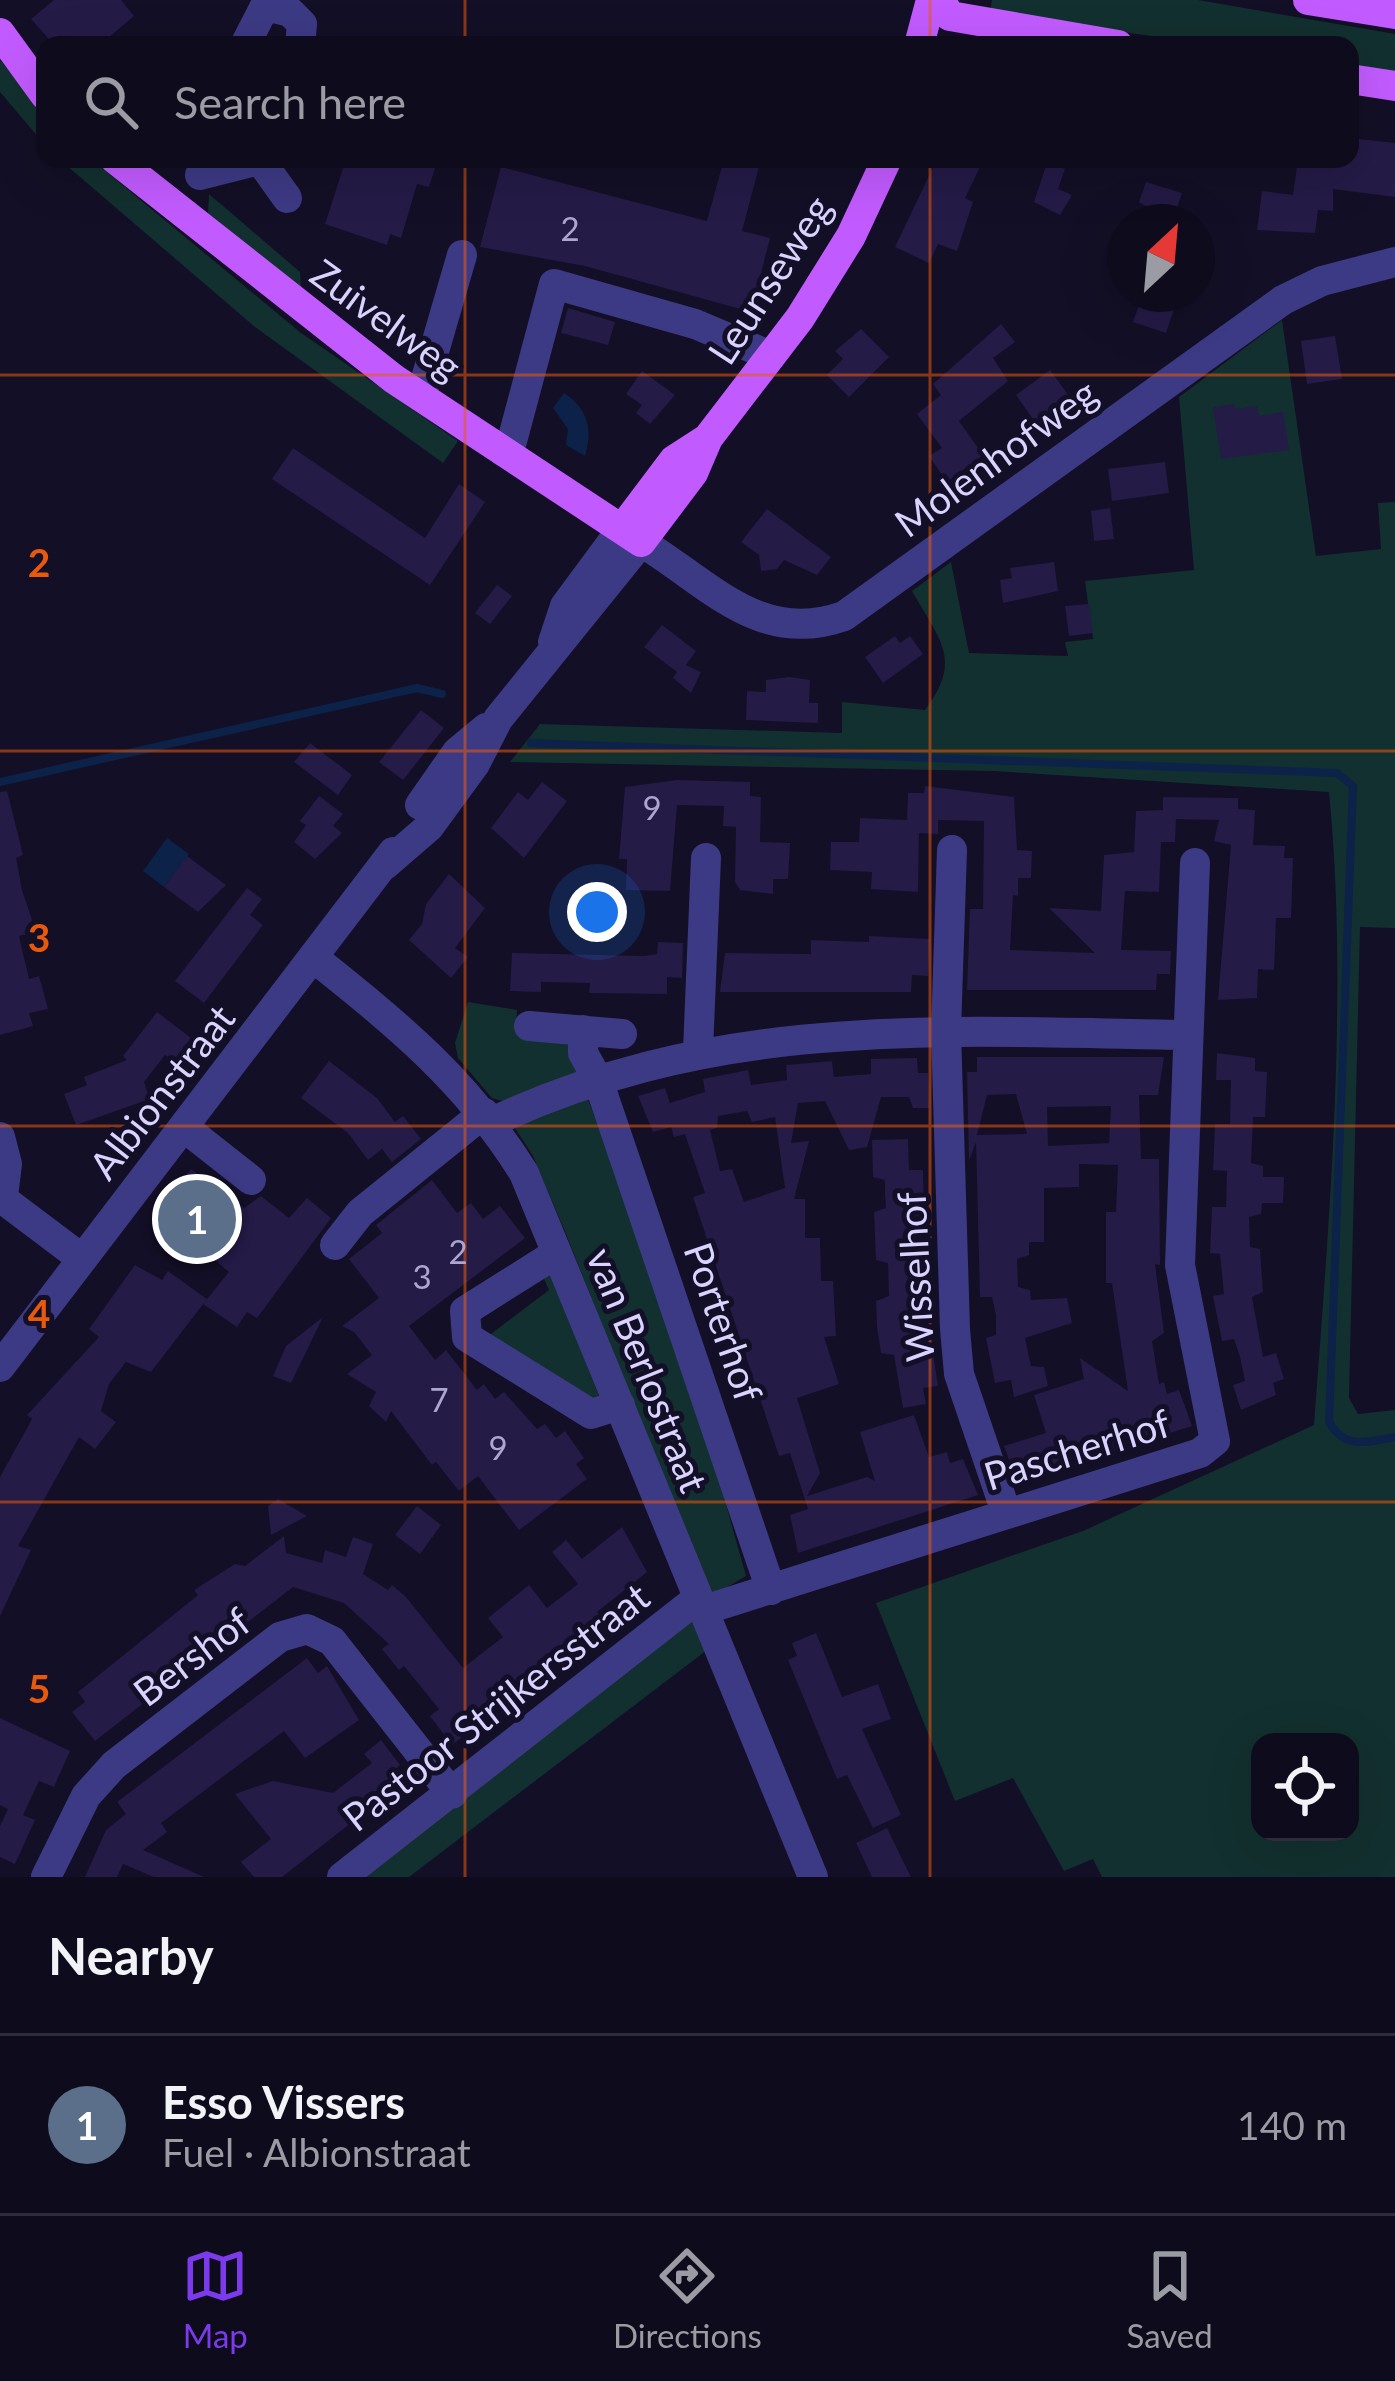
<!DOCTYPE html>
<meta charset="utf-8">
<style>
body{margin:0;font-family:Lato,sans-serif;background:#171425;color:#f1f3f6}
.controls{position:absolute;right:36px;bottom:36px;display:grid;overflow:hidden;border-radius:24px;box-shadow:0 12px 48px #0002}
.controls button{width:108px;height:108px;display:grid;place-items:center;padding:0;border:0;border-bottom:3px solid #2e2b3b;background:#0e0b1c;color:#f1f3f6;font:60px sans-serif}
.compass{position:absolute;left:1107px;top:204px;width:108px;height:108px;border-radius:50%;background:#0e0b1c;box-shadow:0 12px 48px #0002;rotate:26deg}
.you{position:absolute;left:597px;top:912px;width:42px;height:42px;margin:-30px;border:9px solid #fff;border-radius:50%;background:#1a73e8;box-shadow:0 0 0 18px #1a73e833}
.badge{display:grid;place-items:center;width:78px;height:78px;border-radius:50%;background:#7c3aed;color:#fff;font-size:39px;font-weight:700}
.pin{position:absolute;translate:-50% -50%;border:6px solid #fff;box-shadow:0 3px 12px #0006}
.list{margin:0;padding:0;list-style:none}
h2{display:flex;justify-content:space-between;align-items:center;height:156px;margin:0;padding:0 48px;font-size:51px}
h2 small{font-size:39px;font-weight:400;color:#9b9ba3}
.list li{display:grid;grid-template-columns:78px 1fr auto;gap:36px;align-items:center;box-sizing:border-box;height:180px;padding:0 48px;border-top:3px solid #2e2b3b}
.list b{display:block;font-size:45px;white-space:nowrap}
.list p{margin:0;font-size:39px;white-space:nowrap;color:#9b9ba3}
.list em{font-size:39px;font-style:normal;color:#9b9ba3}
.icon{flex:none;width:66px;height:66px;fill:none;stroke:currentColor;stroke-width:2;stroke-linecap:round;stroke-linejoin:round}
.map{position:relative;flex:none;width:1395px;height:1877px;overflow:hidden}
.search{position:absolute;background:#0e0b1c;box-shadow:0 12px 48px #0002;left:36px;right:36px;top:36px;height:132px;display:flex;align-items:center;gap:30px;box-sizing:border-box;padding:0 42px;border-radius:24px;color:#9b9ba3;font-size:45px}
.sheet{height:336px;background:#0e0b1c}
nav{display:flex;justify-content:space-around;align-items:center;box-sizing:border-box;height:168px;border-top:3px solid #2e2b3b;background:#0e0b1c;font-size:33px;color:#9b9ba3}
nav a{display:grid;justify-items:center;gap:6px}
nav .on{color:#7c3aed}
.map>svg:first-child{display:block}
.green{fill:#12302f;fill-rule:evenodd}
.water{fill:#0c2248}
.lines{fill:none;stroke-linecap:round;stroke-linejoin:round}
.stream{stroke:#0c2248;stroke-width:8}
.building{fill:#241b47;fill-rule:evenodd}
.minor{stroke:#3d3a85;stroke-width:30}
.major{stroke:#c25bff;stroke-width:30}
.grid{fill:none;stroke:#e8590c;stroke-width:3;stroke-opacity:0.55}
.labels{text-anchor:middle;stroke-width:10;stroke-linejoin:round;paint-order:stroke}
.number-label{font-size:33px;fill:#aca6d1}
.street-label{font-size:39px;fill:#d9d4ff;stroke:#130f26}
.grid-label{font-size:39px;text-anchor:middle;font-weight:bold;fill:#e8590c;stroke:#130f26;stroke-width:10;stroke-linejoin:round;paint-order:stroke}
</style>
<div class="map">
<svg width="1395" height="1877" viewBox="0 0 1395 1877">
<rect width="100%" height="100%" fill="#130f26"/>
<path class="green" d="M992,0H1198L1395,34V72L1350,65V45H1215L996,14L990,12Z
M0,60L45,114V145L0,92Z
M59,159H91L301,333L458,441L443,463L255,327Z
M209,194L300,272L301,288L208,213Z
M1282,320L1316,556L1381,549L1378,503L1395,502V928L1360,927L1349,1398L1358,1414L1395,1410V1877H1102L1093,1859L1064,1871L1013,1778L955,1801L876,1603L1083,1531L1314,1425C1329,1221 1349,997 1329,792L993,771L510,762L540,724L842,733V702L925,710C963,659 940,641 912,591L951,562L969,653L1068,656L1065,642L1093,639L1085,581L1194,570L1179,397ZM1260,1742H1350V1832H1260Z
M468,1002L517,1010L516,1032L570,1039L580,1066L576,1074L506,1102L492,1098L458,1058L455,1043Z
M586,1094L683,1351L746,1576L710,1597L566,1234L533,1156L511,1122Z
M550,1271L599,1396L591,1400L487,1337L549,1290L541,1272Z
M692,1613L707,1650L409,1877H354Z"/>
<path class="water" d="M564,393C588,408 593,430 585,456L566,445L568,429L553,408Z
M167,838L189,854L164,887L143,871Z"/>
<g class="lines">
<path class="stream" d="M531,743L1337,773L1353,786L1329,1421C1343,1450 1367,1442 1395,1437
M0,782L417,688L442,694"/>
</g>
<path class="building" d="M54,0H121L134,16L100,45H54L31,19Z
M1350,138L1395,143V197L1333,189V211L1318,210L1315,233L1257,230L1262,191L1293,195L1298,159H1350Z
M346,159H438L429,187L417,184L401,238L390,234L387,245L325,224Z
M724,159L760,163L742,231L770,238L751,312L585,266L480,247L501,167L707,221Z
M937,159H984L965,198L973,202L957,251L938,244L929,263L895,247Z
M1047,163L1065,169L1058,189L1072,195L1060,215L1034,202Z
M1146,182L1182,193L1172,222H1147L1154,211L1139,202Z
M1143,294H1179L1166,333L1133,322Z
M568,308L615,322L608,345L561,333Z
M1001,324L1015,342L993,358L1008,381L959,421L983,455L947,482L929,456L942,448L917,414L941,395L933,384Z
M861,329L889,357L849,397L827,375L843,359L835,351Z
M1335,336L1342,379L1307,384L1301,341Z
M1050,370L1072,400L1037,425L1016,395Z
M642,371L675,395L650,424L636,413L642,405L626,394Z
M1234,404L1235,409L1257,406L1259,416L1283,412L1289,450L1221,459L1213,407Z
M293,448L425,538L459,484L485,502L430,585L272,479Z
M1165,462L1169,493L1112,501L1108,469Z
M1110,508L1114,539L1094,541L1091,511Z
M767,509L831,557L817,575L784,560L777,569L761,571L759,555L741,542Z
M1054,562L1058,591L1003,603L1000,580L1012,578L1010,568Z
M497,585L512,596L490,624L475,613Z
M1089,604L1093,633L1069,636L1065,606Z
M662,625L696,651L686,665L701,672L691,693L673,678L677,672L644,647Z
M895,636L900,643L910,636L923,654L883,683L865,657Z
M789,677L810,680L809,703H818V723L746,720L747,691L766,692V680Z
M421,710L444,728L403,780L379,762Z
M310,743L352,775L338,795L294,762Z
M677,780L750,782V796L761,797L760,842L790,843L788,879H773V894L740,890L735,882L736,827L723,826L724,806L677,805L670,891L626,890L627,859H619L625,787Z
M542,782L567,801L524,858L491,828L518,792L528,800Z
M925,786L1014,797L1017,850L1032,851L1031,878H1018V896L1013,895L1010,950L1095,953L1049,908L1101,911L1104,855L1134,852L1136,811L1163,810V797L1238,798V809L1255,810L1253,845L1285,846L1284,858H1293L1291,918H1276L1274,970L1258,969L1257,998L1218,1000L1231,845L1214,841L1219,820L1176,819L1175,842H1161L1159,892L1125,891L1121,950L1171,951L1170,974H1157L1156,990H967L970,909H983L984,821L938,820V834L919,833L918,892L871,889L872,872L830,870L831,842H859L860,818L907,820L908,793H924Z
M7,791L23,855L16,858L22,890L36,932L19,936L29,979L39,976L48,1009L29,1013L33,1026L0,1035V792Z
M319,796L343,814L333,826L342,833L315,859L294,842L306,825L300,821Z
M187,856L226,885L198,912L164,887Z
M449,874L485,908L455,948L468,957L451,978L409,940L422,924L426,904Z
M247,888L262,899L250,915L263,925L204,1003L175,981Z
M869,936L930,939L928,976L912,975L911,992H720L725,953L811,954V940L869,942Z
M658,942L683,943L682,978L667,977V994L589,993L590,983L541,982V992L510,991L512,953L644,956L657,954Z
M157,1012L191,1038L174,1061L165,1055L144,1082L150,1099L76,1125L64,1094L87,1085L84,1077L127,1060L123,1056Z
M1217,1053L1255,1058V1071L1267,1072L1265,1117H1253L1251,1163L1263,1166V1177H1284L1283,1203H1262L1261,1214L1249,1217L1250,1247L1260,1249L1263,1292L1252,1297L1263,1357L1276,1353L1284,1379L1273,1383L1276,1395L1241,1410L1233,1385L1245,1381L1240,1357L1234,1339L1222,1341L1213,1296L1224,1294L1220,1254L1210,1253L1212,1207H1226L1227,1171L1213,1170L1215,1124H1230L1231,1080H1216Z
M977,1057H1164L1158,1095H1139L1141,1159H1159L1160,1265L1155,1264L1164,1333L1152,1341L1159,1384L1164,1382L1167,1394L1179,1390L1192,1426L1026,1479L1021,1465L1012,1468L1004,1446L1046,1433L1034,1395L1084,1379L1080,1358L1128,1391L1112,1283H1106V1212H1116L1118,1165L1079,1164V1187L1044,1188V1242H1029V1255L1017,1259L1018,1287L1030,1290L1031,1300L1067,1298L1072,1323L1025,1338L1031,1366L1044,1367L1048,1386L1014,1397L1011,1380L995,1383L986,1338L996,1335V1315L992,1297H980L976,1142L969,1161L967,1072H977ZM1016,1094L1027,1134L977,1135L987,1095ZM1111,1106L1109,1143L1048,1146L1047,1107Z
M917,1058L918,1073H928L929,1108H913L909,1097H881L867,1147L849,1150L825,1101L798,1103L791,1143L809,1141L794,1199H805V1238H820L821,1281H833L836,1336L824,1337L839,1384L797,1398L820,1473L807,1496L867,1477L875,1481L860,1432L914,1415L929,1457L947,1452L950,1463L963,1459L978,1495L798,1553L790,1515L808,1509L790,1453L779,1456L693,1197L705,1193L685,1134L674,1137L671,1127L653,1132L638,1096L665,1088L670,1103L705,1092L703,1079L748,1070L751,1085L787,1080L786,1065L832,1061L834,1077L871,1074V1059ZM747,1111L752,1122L775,1117L785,1188L744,1202L732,1169L720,1171L710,1130L717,1128L718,1116Z
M329,1061L377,1098L395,1122L403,1116L421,1139L392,1162L382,1149L368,1160L348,1133L301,1098Z
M908,1139L909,1170H923L924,1216L909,1217L910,1254L926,1253L927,1299L912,1300L913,1342L931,1340L938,1386L923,1388L926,1404L903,1408L894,1355L881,1353L877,1327L876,1301L889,1296L888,1263L876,1260L874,1212L886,1208L885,1194V1180L873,1177L872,1140Z
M191,1169L244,1208L261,1196L289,1218L307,1198L331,1218L257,1318L247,1312L237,1327L203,1304L229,1272L158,1212Z
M432,1180L457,1213L471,1203L483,1219L500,1206L525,1238L409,1326L435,1360L446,1350L477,1390L484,1384L495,1399L504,1392L537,1429L545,1424L556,1438L565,1431L584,1458L576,1464L587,1479L519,1530L478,1476L459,1491L436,1462L432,1465L391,1411L386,1422L369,1406L376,1392L347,1374L372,1355L354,1332L342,1326L379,1298L349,1259L382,1233L376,1225Z
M135,1265L162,1280L168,1271L207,1299L151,1372L126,1362L109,1384L101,1411L116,1422L95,1449L79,1437L18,1546L31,1550L0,1616V1477L32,1419L27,1415L99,1337L89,1329Z
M323,1317L291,1383L273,1376L286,1346Z
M278,1499L307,1516L271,1535L268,1506Z
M417,1506L441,1525L420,1554L395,1535Z
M622,1527L647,1572L597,1612L607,1624L452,1745L430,1716L439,1709L404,1666L399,1670L382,1649L389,1644L344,1603L293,1587L95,1741L72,1712L85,1702L78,1692L198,1595L194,1590L235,1564L245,1566L284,1536L286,1553L322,1563L325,1550L346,1557L353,1537L373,1544L363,1574L388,1590L392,1585L406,1597L463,1668L503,1637L488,1618L529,1585L547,1608L578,1584L552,1552L566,1540L582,1559Z
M816,1633L842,1697L878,1684L891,1719L862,1729L901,1815L873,1828L847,1775L837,1779L788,1660L797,1656L792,1643Z
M307,1658L318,1673L327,1666L359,1720L305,1758L284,1731L161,1823L167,1832L143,1850L204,1877H154L123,1864L117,1877H85L106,1830L126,1814L117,1802Z
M0,1718L70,1751L54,1787L39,1781L23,1815L35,1820L15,1864L0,1857V1826L8,1809L0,1805Z
M381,1740L400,1765L391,1773L398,1781L382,1794L384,1797L282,1877H254L241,1862L271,1839L235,1794L273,1781L333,1793L372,1763L364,1754Z
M887,1828L904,1863L911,1877H872L856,1843Z"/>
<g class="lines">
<path class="minor" d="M245,45L265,6L290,12L302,24L300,45
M262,163L287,198
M200,175L263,159
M421,396L462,255
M503,451L512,441L554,284L695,324L771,356
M553,642L565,606L622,529
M420,805L457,752L486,728
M952,850L946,1031L955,1329L959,1374L1006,1512
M385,865L429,827L475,764L498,719L641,542C710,584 760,646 844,616L1283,300L1322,281L1395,262
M314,958C398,1025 467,1081 524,1173L813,1877
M529,1026L622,1034
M583,1030V1053L598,1080L771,1590
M698,1051L706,858
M492,1122C721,1015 943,1031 1188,1035
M185,1128L251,1180
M0,1137L7,1164L3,1196
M0,1197L81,1258
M335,1245L360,1213L484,1113
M557,1253L465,1311L467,1337L591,1414L620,1405
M0,1367L393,852
M704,1610L1200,1453L1215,1441L1180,1265L1195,863
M46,1877L86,1796L114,1765L280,1637L307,1629L332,1641L452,1794
M342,1877L697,1599"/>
<path class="major" d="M940,0L950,16L1118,45
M1308,0L1395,14
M0,33L45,95
M919,45L931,0
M1350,79L1395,86
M115,159L394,379L641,542L693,473L708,438L800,318L851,236L887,159
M622,529L674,460L708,438"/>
</g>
<path class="grid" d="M465,0V45M930,0V45M465,159V1877M930,159V1877M0,375H1395M0,751H1395M0,1126H1395M0,1502H1395"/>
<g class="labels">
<g class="number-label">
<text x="570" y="241">2</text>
<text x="652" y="820">9</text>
<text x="458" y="1264">2</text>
<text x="422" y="1289">3</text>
<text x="439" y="1412">7</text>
<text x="498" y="1460">9</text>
</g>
<g class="street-label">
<text transform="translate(770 280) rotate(-57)" y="14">Leunseweg</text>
<text transform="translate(386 320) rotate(36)" y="14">Zuivelweg</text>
<text transform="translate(996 458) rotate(-36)" y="14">Molenhofweg</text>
<text transform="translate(162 1092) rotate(-52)" y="14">Albionstraat</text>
<text transform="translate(916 1277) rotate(-93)" y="14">Wisselhof</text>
<text transform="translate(723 1322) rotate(71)" y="14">Porterhof</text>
<text transform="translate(647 1370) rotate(68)" y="14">van Berlostraat</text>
<text transform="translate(1077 1450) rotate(-17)" y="14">Pascherhof</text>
<text transform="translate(192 1657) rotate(-37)" y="14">Bershof</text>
<text transform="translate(496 1707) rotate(-38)" y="14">Pastoor Strijkersstraat</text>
</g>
</g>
<g class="grid-label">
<text x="39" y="577">2</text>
<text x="39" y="952">3</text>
<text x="39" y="1328">4</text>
<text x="39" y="1703">5</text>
</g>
</svg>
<div class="controls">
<button><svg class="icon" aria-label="locate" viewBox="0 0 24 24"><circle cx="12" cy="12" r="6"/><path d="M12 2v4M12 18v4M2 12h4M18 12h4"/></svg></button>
</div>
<svg class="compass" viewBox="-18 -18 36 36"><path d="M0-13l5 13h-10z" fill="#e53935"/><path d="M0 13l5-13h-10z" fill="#9b9ba3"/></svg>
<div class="you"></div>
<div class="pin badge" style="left:197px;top:1219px;background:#5c6f8a">1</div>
<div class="search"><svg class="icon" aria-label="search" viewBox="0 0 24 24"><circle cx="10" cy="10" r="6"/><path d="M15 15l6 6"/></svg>Search here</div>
</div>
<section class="sheet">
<h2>Nearby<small></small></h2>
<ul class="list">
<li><span class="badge" style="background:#5c6f8a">1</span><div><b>Esso Vissers</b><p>Fuel · Albionstraat</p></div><em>140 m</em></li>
</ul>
</section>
<nav>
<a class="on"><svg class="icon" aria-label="map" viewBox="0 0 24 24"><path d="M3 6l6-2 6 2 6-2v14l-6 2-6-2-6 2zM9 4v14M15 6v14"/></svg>Map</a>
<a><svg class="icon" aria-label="directions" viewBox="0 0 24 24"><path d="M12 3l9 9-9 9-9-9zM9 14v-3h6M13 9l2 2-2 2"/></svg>Directions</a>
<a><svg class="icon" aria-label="saved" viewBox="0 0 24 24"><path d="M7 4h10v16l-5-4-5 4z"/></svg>Saved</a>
</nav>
